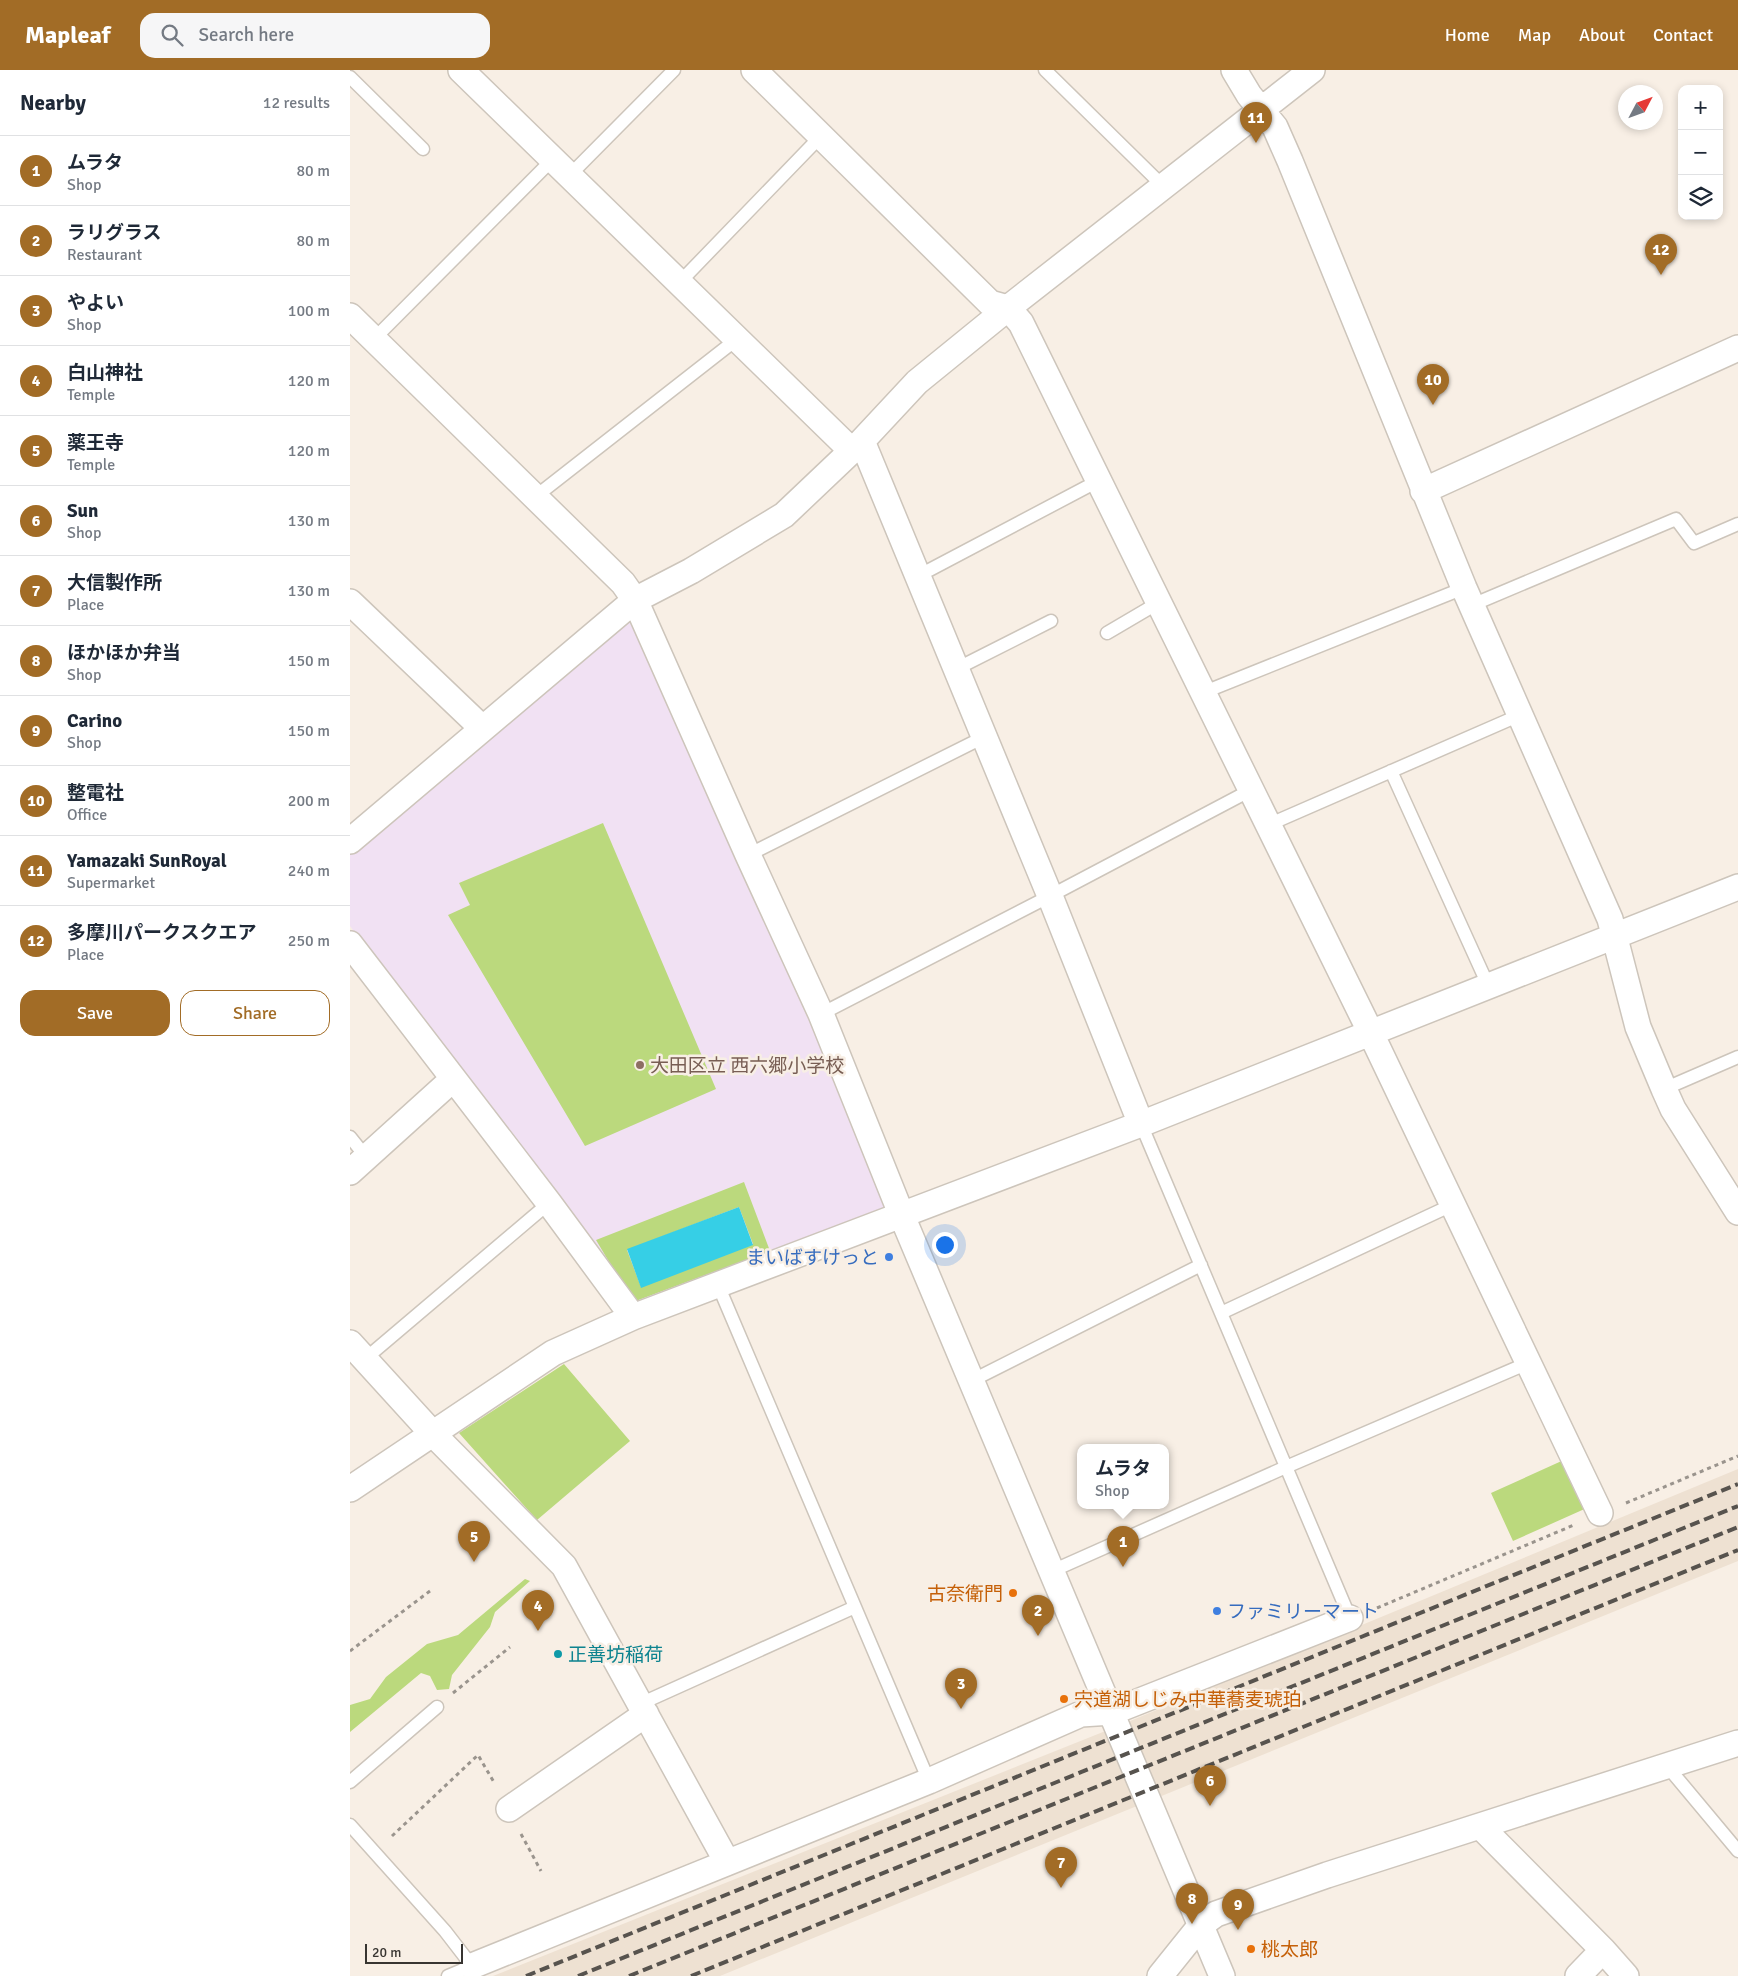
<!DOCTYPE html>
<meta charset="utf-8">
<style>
body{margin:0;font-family:Signika,"Noto Sans JP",sans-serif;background:#f6f6f7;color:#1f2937}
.controls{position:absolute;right:15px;top:15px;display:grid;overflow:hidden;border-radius:10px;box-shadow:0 2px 8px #0003}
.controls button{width:45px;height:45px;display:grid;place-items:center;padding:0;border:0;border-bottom:1px solid #e0e1e3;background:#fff;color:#1f2937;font:25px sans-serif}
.compass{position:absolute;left:1268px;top:15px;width:45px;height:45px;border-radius:50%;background:#fff;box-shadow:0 2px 8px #0003;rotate:49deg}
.scale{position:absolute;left:15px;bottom:12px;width:98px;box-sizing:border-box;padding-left:5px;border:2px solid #383531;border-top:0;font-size:14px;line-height:18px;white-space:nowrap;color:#383531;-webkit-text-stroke:4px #f8efe5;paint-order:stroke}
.you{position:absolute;left:594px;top:1174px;width:18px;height:18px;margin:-12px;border:4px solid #fff;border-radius:50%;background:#1a73e8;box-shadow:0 0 0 8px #1a73e833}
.badge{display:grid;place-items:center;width:32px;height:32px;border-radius:50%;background:#a26c26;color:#fff;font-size:16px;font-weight:700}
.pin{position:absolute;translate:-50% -41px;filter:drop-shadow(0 1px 2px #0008)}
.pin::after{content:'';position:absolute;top:26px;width:18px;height:15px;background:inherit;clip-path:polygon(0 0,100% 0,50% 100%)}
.popup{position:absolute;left:727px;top:1374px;width:92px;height:65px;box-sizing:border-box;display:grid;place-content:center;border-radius:10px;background:#fff;filter:drop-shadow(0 1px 4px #0005);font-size:16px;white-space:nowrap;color:#747a83}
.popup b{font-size:19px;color:#1f2937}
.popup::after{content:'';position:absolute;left:50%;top:100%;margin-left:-10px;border:10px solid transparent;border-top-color:#fff}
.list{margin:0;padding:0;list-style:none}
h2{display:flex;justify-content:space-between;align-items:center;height:65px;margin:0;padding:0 20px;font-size:21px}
h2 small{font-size:16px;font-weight:400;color:#747a83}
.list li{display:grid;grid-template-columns:32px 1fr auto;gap:15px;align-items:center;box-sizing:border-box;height:70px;padding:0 20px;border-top:1px solid #e0e1e3}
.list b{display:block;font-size:19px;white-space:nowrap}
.list p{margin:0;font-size:16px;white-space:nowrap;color:#747a83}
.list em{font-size:16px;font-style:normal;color:#747a83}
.actions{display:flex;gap:10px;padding:15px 20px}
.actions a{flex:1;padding:11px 0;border:1px solid #a26c26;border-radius:15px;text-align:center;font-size:18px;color:#a26c26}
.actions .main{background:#a26c26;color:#fff}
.icon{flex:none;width:28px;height:28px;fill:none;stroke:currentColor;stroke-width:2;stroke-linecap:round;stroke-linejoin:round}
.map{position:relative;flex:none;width:1388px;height:1906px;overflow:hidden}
header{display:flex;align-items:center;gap:30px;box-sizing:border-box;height:70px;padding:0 25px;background:#a26c26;color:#fff}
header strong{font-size:24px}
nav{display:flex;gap:28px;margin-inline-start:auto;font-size:18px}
.search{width:350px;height:45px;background:#f6f6f7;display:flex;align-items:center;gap:12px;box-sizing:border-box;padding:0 18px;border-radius:15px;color:#747a83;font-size:19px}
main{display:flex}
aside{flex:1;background:#fff}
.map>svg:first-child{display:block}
.built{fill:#eee1d2}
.education{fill:#f1e1f3}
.green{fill:#bbd97d;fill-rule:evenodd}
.water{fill:#36cfe6}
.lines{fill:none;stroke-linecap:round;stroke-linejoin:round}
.service-casing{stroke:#cdc5bb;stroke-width:15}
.minor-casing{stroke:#cdc5bb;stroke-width:28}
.path{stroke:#9a948d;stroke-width:3;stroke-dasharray:4 4;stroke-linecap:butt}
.service{stroke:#fff;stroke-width:12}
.minor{stroke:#fff;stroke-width:25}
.rail{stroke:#57534e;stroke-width:4;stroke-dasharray:10 5;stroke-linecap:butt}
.education-dot{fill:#8d6e63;stroke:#f8efe5;stroke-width:2}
.shop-dot{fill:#3f7fe0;stroke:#f8efe5;stroke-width:2}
.food-dot{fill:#e8710a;stroke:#f8efe5;stroke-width:2}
.culture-dot{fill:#0f9aa8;stroke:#f8efe5;stroke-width:2}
.labels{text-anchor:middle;stroke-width:5;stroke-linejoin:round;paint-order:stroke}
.education-label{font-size:19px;fill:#785e54;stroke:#f8efe5;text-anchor:start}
.shop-label{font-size:19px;fill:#366cbe;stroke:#f8efe5;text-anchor:end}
.food-label{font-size:19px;fill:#c56008;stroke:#f8efe5;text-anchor:start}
.culture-label{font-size:19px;fill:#0d838f;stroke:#f8efe5;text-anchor:start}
</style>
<header>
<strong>Mapleaf</strong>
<div class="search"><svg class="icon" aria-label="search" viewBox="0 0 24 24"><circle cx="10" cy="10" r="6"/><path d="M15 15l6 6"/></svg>Search here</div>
<nav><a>Home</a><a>Map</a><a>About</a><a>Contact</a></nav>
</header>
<main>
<aside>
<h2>Nearby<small>12 results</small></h2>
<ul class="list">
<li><span class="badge">1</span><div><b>ムラタ</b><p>Shop</p></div><em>80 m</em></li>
<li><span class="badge">2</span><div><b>ラリグラス</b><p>Restaurant</p></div><em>80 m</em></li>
<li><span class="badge">3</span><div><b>やよい</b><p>Shop</p></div><em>100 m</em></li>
<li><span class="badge">4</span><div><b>白山神社</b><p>Temple</p></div><em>120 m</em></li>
<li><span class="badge">5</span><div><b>薬王寺</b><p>Temple</p></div><em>120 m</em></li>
<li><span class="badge">6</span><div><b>Sun</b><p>Shop</p></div><em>130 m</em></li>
<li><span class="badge">7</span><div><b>大信製作所</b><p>Place</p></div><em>130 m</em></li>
<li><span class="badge">8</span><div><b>ほかほか弁当</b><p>Shop</p></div><em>150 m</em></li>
<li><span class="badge">9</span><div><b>Carino</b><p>Shop</p></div><em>150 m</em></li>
<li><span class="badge">10</span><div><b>整電社</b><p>Office</p></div><em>200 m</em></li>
<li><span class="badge">11</span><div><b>Yamazaki SunRoyal</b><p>Supermarket</p></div><em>240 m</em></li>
<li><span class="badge">12</span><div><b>多摩川パークスクエア</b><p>Place</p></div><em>250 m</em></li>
</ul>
<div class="actions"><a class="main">Save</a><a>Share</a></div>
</aside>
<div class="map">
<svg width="1388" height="1906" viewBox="0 0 1388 1906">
<rect width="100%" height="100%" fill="#f8efe5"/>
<path class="built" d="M1388,1399V1491L370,1906H143L768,1656Z"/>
<path class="education" d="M277,552L289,554L537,1133L529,1149L281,1237L0,856V784Z"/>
<path class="green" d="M253,753L366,1019L235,1076L98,845L120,835L109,813Z
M394,1112L420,1181L283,1232L246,1170ZM389,1137L403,1174L291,1217L277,1180Z
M214,1294L280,1371L187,1450L109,1363Z
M1216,1389L1239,1437L1163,1471L1141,1423Z
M175,1509L180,1511L145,1542L140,1557L102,1605L99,1619L87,1620L80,1606L71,1603L0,1662V1635L20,1629L36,1607L77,1574L108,1565Z"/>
<path class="water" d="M389,1137L403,1175L291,1218L277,1179Z"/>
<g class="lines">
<g class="service-casing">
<path id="service" d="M695,0L813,116
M0,7L73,79
M219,106L324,0
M329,213L471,66
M24,269L202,90
M185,427L387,269
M568,506L748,411
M1122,535L1326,449L1344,473L1388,454
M757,563L808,533
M606,599L701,551
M852,623L1114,518
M1041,701L1138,915
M918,755L1170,645
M398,785L634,667
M471,944L700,826L901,720
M1314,1019L1388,987
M791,1054L1000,1548
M0,1067L16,1087
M368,1215L579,1711
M871,1243L1102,1135
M15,1289L199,1133
M621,1311L851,1195
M702,1501L936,1397L1178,1293
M290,1634L505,1537
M1317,1696L1388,1781
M0,1712L87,1637
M0,1755L95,1861L122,1896L98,1906"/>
</g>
<g class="minor-casing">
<path id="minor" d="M111,0L501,380
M404,0L640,233L658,238L671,253L1015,951L1250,1443
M884,0L899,25L925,57L940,91L1114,518L1260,849L1288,957L1314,1019L1323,1039L1388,1142
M0,246L273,513L285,530L398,785L471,944L552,1146L872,1906
M512,371L700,826L791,1054
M1073,421L1388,278
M0,532L132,658
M0,771L285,530L341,501L434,445L512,371L567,312L658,238L962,0
M0,874L199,1133L283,1247
M0,1102L103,1009
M0,1273L83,1364L214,1496L377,1792
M0,1419L203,1283L283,1247L791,1054L1388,817
M159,1739L296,1644
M1131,1757L1253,1880L1276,1906
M122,1896L579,1711L731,1644L762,1642L1000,1548
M810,1906L851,1855L866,1844L977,1805L1388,1673
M1228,1906L1253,1880"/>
</g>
<path class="path" d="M1276,1433L1388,1386
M1027,1538L1224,1455
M0,1581L80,1521
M103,1623L160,1577
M171,1764L191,1801
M42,1766L128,1685L145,1714"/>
<use href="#service" class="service"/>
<use href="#minor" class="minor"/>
<path class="rail" d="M176,1906L1388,1414
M228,1906L1388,1436
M279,1906L1388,1457
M341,1906L1388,1480"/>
</g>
<circle class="education-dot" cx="290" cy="995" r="5"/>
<g class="shop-dot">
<circle cx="539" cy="1187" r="5"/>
<circle cx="867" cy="1541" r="5"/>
</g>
<g class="food-dot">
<circle cx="663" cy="1523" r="5"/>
<circle cx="714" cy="1629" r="5"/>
<circle cx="901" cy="1879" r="5"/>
</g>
<circle class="culture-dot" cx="208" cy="1584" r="5"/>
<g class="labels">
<g class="education-label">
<text x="300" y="1002">大田区立 西六郷小学校</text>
</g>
<g class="shop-label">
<text x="529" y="1194">まいばすけっと</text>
<text x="877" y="1548" text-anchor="start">ファミリーマート</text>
</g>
<g class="food-label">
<text x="653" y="1530" text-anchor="end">古奈衛門</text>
<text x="724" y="1636">宍道湖しじみ中華蕎麦琥珀</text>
<text x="911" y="1886">桃太郎</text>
</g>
<g class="culture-label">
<text x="218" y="1591">正善坊稲荷</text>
</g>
</g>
</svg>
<div class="controls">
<button>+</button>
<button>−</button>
<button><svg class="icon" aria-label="layers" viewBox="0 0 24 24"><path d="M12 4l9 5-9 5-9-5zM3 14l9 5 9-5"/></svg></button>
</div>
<svg class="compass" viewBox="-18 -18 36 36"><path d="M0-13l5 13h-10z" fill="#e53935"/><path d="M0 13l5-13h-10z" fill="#747a83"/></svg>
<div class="scale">20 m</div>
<div class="you"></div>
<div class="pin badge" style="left:773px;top:1497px">1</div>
<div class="popup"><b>ムラタ</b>Shop</div>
<div class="pin badge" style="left:688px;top:1566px">2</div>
<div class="pin badge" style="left:611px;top:1639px">3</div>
<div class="pin badge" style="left:188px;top:1561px">4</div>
<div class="pin badge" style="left:124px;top:1492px">5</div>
<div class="pin badge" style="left:860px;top:1736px">6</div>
<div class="pin badge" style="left:711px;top:1818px">7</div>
<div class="pin badge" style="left:842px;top:1854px">8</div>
<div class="pin badge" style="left:888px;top:1860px">9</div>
<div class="pin badge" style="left:1083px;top:335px">10</div>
<div class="pin badge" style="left:906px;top:73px">11</div>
<div class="pin badge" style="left:1311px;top:205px">12</div>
</div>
</main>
